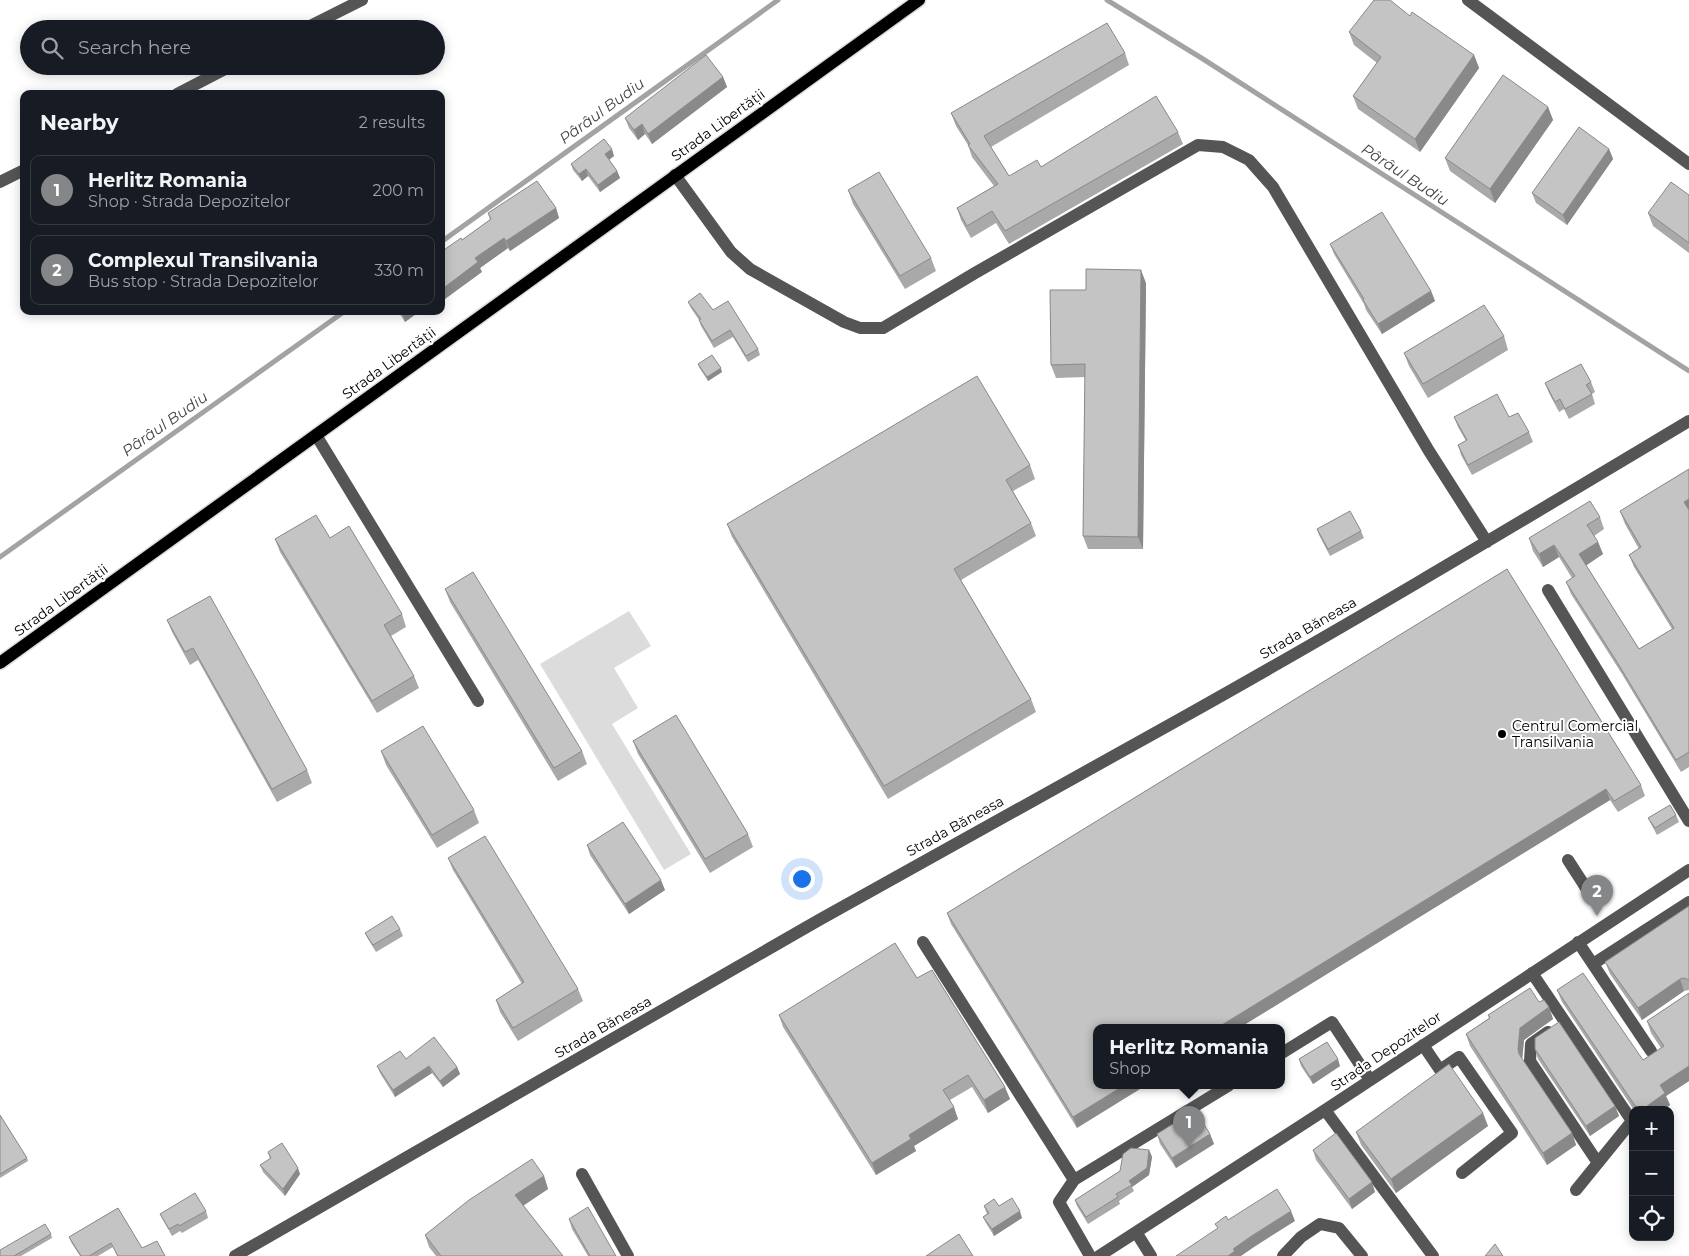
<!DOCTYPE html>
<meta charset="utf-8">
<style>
body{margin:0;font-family:Montserrat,sans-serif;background:#242831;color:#f1f3f6}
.controls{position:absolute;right:15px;bottom:15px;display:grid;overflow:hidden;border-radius:10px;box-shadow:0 2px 12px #0003}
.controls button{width:45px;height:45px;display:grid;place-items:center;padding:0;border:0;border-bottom:1px solid #363941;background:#171b24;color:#f1f3f6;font:25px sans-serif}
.you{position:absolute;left:801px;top:878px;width:18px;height:18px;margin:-12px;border:4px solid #fff;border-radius:50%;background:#1a73e8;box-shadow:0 0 0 8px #1a73e833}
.badge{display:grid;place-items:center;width:32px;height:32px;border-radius:50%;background:#858687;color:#fff;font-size:16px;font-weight:700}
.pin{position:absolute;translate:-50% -41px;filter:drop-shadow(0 1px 2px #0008)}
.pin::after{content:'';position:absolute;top:26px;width:18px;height:15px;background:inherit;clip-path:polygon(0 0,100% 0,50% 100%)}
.popup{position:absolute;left:1093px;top:1024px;width:192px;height:65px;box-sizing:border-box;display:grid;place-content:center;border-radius:10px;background:#171b24;filter:drop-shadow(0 1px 4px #0005);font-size:16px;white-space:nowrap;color:#9ea1a6}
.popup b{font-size:19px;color:#f1f3f6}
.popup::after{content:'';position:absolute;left:50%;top:100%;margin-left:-10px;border:10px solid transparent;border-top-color:#171b24}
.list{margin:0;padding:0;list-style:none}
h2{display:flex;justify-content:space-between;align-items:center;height:65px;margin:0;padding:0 20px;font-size:21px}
h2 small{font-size:16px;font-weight:400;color:#9ea1a6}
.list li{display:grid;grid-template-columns:32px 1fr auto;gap:15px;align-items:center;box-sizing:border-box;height:70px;margin:0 10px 10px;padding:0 10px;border:1px solid #363941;border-radius:10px}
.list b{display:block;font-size:19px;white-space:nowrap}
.list p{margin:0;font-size:16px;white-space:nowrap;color:#9ea1a6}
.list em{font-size:16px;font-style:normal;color:#9ea1a6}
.icon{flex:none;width:28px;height:28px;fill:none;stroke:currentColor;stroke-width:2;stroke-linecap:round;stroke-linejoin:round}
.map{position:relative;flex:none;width:1689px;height:1256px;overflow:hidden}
.search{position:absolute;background:#171b24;box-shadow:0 2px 12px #0003;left:20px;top:20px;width:425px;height:55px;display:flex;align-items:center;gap:12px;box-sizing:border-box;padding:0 18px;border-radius:28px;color:#9ea1a6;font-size:19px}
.panel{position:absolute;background:#171b24;box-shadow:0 2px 12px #0003;left:20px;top:90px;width:425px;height:225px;border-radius:10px}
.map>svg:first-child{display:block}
.green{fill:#dcdcdc}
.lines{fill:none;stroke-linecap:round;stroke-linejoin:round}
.stream{stroke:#a3a3a3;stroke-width:5}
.major-casing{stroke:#dbdbdb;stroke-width:15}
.minor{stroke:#555;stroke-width:12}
.major{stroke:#000;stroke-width:12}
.wall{fill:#a9a9a9}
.shaded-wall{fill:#898989}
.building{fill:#c4c4c4;stroke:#898989}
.poi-dot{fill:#000;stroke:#fff;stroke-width:2}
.labels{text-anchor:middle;stroke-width:4;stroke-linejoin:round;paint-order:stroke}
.street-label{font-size:14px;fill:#000;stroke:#fff}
.poi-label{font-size:14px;fill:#000;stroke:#fff;text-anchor:start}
.water-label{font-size:15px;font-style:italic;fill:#444;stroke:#fff}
</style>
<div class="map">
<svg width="1689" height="1256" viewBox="0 0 1689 1256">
<rect width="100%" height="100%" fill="#fff"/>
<path class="green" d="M629,611L651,646L614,668L638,708L612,724L691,854L664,870L540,664Z"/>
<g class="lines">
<path class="stream" d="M1107,0L1203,59L1689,371
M441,242L778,0
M0,557L345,311"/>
<g class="major-casing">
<path id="major" d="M0,663L919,0"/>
</g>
<path class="minor" d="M1468,0L1689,164
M304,29L362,0
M177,94L231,66
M675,175L731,252L750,269L844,322L860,328H883L975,273L1198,145L1223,147L1249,160L1273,187L1429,451L1487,542
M0,182L24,170
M316,435L478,701
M1548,590L1689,821
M1568,860L1588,891
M923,942L1074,1180
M1578,942L1651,1051
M1593,964L1689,902
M1532,973L1632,1121L1576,1190
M1548,1032L1531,1044L1530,1061L1598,1163
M1423,1045L1440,1070L1459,1057L1512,1133L1462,1173
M1282,1053L1332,1022L1370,1080
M1325,1110L1433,1256
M582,1174L628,1256
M1136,1232L1151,1256
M235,1256C430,1144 624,1031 819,920C939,852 1060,786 1180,719C1352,623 1520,522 1689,421
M1090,1256L1059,1202L1074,1180L1228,1086
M1099,1256L1325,1110L1689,870
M1283,1256L1301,1237L1320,1224L1339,1228L1362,1256"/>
<use href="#major" class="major"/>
</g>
<path class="wall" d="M1410,16L1474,55L1479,68L1420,152L1358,109L1353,96L1377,63L1354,45L1349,32Z
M1125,53L1129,65L991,147L1009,176L1178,132L1183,144L1009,244L996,223L971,238L961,220L957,208L994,186L972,157L968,145L956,126L951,113Z
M723,77L727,87L652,144L645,134L638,140L629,128L625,118Z
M1548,107L1553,120L1495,203L1450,171L1445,158Z
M1609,149L1613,159L1567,225L1536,203L1532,193Z
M614,156L609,160L617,171L620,178L600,192L588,176L582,181L573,170L571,164Z
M848,190L931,258L936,271L905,289L853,204Z
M1689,195V253L1653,226L1648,213Z
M556,208L559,218L510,251L508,248L480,268L482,272L462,240L490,220L488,213Z
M1330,244L1431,291L1435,301L1382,334L1366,310L1364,304L1334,254Z
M1146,283L1143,549H1088L1083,536L1085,377L1056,378L1051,365L1086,290Z
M688,302L713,310L758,349L760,355L748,362L733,337L714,348L701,326L699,320L691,308Z
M398,311H420L405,322Z
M1504,336L1508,350L1428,398L1409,366L1404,353Z
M698,364L722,372L708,381L699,367Z
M1591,382L1595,392L1592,394L1595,404L1569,419L1564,409L1559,412L1549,393L1545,383Z
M1454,417H1509L1529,432L1533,442L1472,475L1461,455L1458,445L1466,441L1458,427Z
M1030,465L1035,479L1013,491L1031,523L1036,536L961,580L1031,699L1036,712L888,799L732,537L727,524Z
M1689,469V767L1681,772L1622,674L1571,594L1566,582L1572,578L1559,557L1543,567L1533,551L1529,538L1600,517L1604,529L1594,536L1598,542L1603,554L1586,565L1639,649L1672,629L1634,567L1629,555L1639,549L1625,524L1620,511Z
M1317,529L1361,531L1364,538L1330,556L1319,535Z
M330,538L402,614L406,627L391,636L414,676L419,688L377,713L280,552L275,539Z
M1507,569L1641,785L1645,796L1618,812L1610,800L1239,1028H1096L1077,1128L951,924L947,913Z
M445,589L582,751L587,764L558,781L450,602Z
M167,620L307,770L312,783L277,802L198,660L190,665L172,632Z
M633,741L748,834L753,847L710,873L638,754Z
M381,751L474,810L479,823L437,848L386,765Z
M1676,815L1679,822L1657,835L1651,824L1648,818Z
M587,845L665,890L629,914L590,855Z
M448,858L578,989L583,1001L518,1041L500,1012L496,1000L522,984L453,870Z
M1689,906V990L1684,991L1642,1020L1610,974L1605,962Z
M400,929L403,936L376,952L368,939L365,933Z
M917,978L1010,1099L988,1113L972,1087L950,1100L958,1119L914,1146L916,1151L876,1175L783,1027L779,1015Z
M1557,990L1643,1060L1661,1048L1651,1033L1647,1021L1689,993V1081L1666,1096L1670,1105L1663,1110H1634L1562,1002Z
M1539,1002L1549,1007L1553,1019L1524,1040L1522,1059L1572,1133L1576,1145L1547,1165L1470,1046L1466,1034L1489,1018L1488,1015Z
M1535,1049L1615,1106L1619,1116L1590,1136L1538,1059Z
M406,1059L457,1067L460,1074L443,1087L432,1073L395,1097L380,1073L377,1066Z
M1299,1059L1340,1066L1313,1084L1301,1066Z
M0,1115L27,1158L28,1161L0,1178Z
M1488,1126L1396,1193L1361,1145L1356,1132Z
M1157,1134H1210L1214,1144L1176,1168L1160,1144Z
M1149,1150L1152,1157L1149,1175L1132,1187L1134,1191L1119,1201L1120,1204L1088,1224L1077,1206L1075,1200L1120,1171Z
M1313,1150L1375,1192L1352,1209L1316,1160Z
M268,1152L300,1174L285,1196L263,1172L260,1165L270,1159Z
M544,1176L548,1189L523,1205L563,1256H436L429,1247L425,1235Z
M984,1206L1022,1218L994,1236L986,1223L983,1217L987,1214Z
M118,1208L142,1248L165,1256H117L113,1247L98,1256H80L71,1242L69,1237Z
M206,1211L208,1218L182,1233L180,1231L172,1236L163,1220L160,1214Z
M569,1219L616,1256H588L572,1229Z
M51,1234L52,1238L21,1256H0Z"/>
<path class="shaded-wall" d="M1474,55L1479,68L1420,152L1415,139Z
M723,77L727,87L652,144L648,134Z
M1548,107L1553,120L1495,203L1490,189Z
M642,124L645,134L638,140L634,130Z
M612,149L614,156L607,161L605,154Z
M1609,149L1613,159L1567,225L1563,215Z
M586,169L588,176L582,181L579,174Z
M617,171L620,178L600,192L598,185Z
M556,208L559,218L510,251L506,241Z
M504,238L508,248L480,268L482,272L441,302V290L475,258Z
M1141,270L1146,283L1143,549L1138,537Z
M1431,291L1435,301L1382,334L1378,324Z
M403,311H420L405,322L402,312Z
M721,368L722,372L708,381L707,377Z
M1689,499V514L1684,502Z
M1598,542L1603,554L1584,567L1579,554Z
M1554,545L1559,557L1543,567L1539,554Z
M1606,789L1610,800L1239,1028H1217Z
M661,880L665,890L629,914L625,904Z
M1680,979L1684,991L1642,1020L1638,1008Z
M1549,1007L1553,1019L1524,1040L1522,1061L1518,1049L1520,1028Z
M1338,1059L1340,1066L1313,1084L1310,1077Z
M429,1066L432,1073L395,1097L393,1090Z
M1689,1066V1081L1666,1096L1670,1105L1663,1110H1642L1660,1085Z
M457,1067L460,1074L443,1087L440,1081Z
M1123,1086H1145L1077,1128L1073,1117Z
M1005,1087L1010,1099L988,1113L984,1100Z
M1615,1106L1619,1116L1590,1136L1586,1126Z
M954,1107L958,1119L914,1146L916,1151L876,1175L872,1163L909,1135Z
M1483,1113L1488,1126L1396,1193L1391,1179Z
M1572,1133L1576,1145L1547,1165L1543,1153Z
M1210,1134L1214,1144L1176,1168L1172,1158Z
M1149,1150L1152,1157L1149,1175L1132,1187L1129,1181Z
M298,1168L300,1174L285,1196L283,1189Z
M544,1176L548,1189L520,1208L515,1195Z
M1372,1182L1375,1192L1352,1209L1349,1199Z
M1020,1211L1022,1218L994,1236L992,1229Z
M1291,1211L1295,1221L1254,1247L1241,1256H1228L1233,1249L1250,1237Z"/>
<path class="building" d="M1374,0H1390L1410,16L1412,12L1474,55L1415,139L1353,96L1381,57L1349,32Z
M1107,23L1125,53L984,136L1009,176L1037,160L1041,167L1156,96L1178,132L1005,231L992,211L967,226L957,208L998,184L968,145L970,144L951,113Z
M706,55L723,77L648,134L642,124L634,130L625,118Z
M1503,75L1548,107L1490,189L1445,158Z
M1579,127L1609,149L1563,215L1532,193Z
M604,139L612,149L605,154L617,171L598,185L586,169L579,174L571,164Z
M879,172L931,258L900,276L848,190Z
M537,181L556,208L506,241L504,238L475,258L478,262L441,290V252L461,238L462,240L491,219L488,213Z
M1671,182L1689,195V243L1648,213Z
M1382,212L1431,291L1378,324L1363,300L1364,299L1330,244Z
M1086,269L1141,270L1138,537L1083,536L1085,364L1051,365L1050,290H1086Z
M700,293L713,310L728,301L758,349L746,356L730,330L712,341L699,320L701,319L688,302Z
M1484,305L1504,336L1423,384L1404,353Z
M712,355L721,368L707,377L698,364Z
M1581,364L1591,382L1586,385L1592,394L1565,409L1560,399L1555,402L1545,383Z
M977,376L1030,465L1006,480L1031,523L954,569L1031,699L884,786L727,524Z
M1497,394L1509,417L1518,413L1529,432L1468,465L1458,445L1467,440L1454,417Z
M1689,469V499L1684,502L1689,510V752L1676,760L1617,662L1566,582L1575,576L1554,545L1539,554L1529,538L1590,501L1600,517L1587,525L1598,542L1579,554L1639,649L1674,628L1629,555L1641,547L1620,511Z
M1350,511L1361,531L1328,549L1317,529Z
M316,515L330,538L349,526L402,614L384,625L414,676L372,701L275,539Z
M1507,569L1641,785L1614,801L1606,789L1217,1028H1096V1086H1123L1073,1117L947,913Z
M473,572L582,751L554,768L445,589Z
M210,596L307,770L272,789L193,648L185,652L167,620Z
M676,715L748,834L705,859L633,741Z
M423,726L474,810L432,835L381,751Z
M1670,805L1676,815L1655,828L1648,818Z
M623,822L661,880L625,904L587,845Z
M485,836L578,989L513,1028L496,1000L524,982L448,858Z
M1689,906V980L1684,978L1680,979L1638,1008L1605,962Z
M392,916L400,929L373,945L365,933Z
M895,943L917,978L932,970L1005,1087L984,1100L968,1075L943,1090L954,1107L909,1135L911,1139L872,1163L779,1015Z
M1583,973L1643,1060L1664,1046L1647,1021L1689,993V1066L1660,1085L1665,1093L1642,1110H1638L1557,990Z
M1530,988L1539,1002L1544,1000L1549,1007L1520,1028L1518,1049L1519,1054L1572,1133L1543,1153L1466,1034L1490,1018L1488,1015Z
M1559,1022L1615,1106L1586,1126L1535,1049V1038Z
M434,1037L457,1067L440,1081L429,1066L393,1090L377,1066L400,1051L406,1059Z
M1327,1042L1338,1059L1310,1077L1299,1059Z
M1449,1064L1483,1113L1391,1179L1356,1132Z
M1195,1110L1210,1134L1172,1158L1157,1134Z
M0,1115L27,1158L0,1174Z
M1336,1133L1372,1182L1349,1199L1313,1150Z
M282,1143L298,1168L283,1189L260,1165L271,1158L268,1152Z
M1131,1148L1149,1150L1147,1168L1129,1181L1132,1185L1116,1194L1118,1197L1086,1217L1075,1200L1120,1171L1123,1154Z
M532,1159L544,1176L515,1195L563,1256H441L425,1235L469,1200Z
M1277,1189L1291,1211L1250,1237L1233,1249L1235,1251L1228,1256H1176L1218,1228L1215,1224L1226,1216L1228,1220Z
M195,1193L206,1211L179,1226L178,1224L169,1229L160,1214Z
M1012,1198L1020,1211L992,1229L983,1217L989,1213L984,1206L994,1199L999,1206Z
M588,1207L616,1256H590L569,1219Z
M118,1208L142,1248L157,1241L165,1256H118L111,1243L89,1256H81L69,1237Z
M45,1224L51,1234L14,1256H0V1250Z
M959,1234L973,1256H926Z
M1495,1244L1503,1256H1485Z"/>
<circle class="poi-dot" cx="1502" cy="734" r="5"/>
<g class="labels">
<g class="street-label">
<text transform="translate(718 125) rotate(-36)" y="5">Strada Libertății</text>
<text transform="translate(389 363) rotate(-36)" y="5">Strada Libertății</text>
<text transform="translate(61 600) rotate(-36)" y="5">Strada Libertății</text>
<text transform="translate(1308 628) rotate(-30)" y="5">Strada Băneasa</text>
<text transform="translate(955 826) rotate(-29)" y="5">Strada Băneasa</text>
<text transform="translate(603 1027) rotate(-30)" y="5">Strada Băneasa</text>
<text transform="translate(1386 1051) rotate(-34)" y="5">Strada Depozitelor</text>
</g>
<g class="poi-label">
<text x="1512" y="731">Centrul Comercial<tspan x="1512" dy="16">Transilvania</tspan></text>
</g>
<g class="water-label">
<text transform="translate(602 111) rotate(-36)" y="5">Pârâul Budiu</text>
<text transform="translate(1405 175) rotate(33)" y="5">Pârâul Budiu</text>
<text transform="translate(165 424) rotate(-35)" y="5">Pârâul Budiu</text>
</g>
</g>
</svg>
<div class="controls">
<button>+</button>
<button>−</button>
<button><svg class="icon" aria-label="locate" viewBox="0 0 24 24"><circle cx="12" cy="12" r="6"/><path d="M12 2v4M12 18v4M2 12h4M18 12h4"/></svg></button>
</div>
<div class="you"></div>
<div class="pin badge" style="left:1189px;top:1147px">1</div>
<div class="popup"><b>Herlitz Romania</b>Shop</div>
<div class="pin badge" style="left:1597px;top:916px">2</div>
<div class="search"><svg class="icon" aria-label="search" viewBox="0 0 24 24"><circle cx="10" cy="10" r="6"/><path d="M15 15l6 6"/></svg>Search here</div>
<section class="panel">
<h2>Nearby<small>2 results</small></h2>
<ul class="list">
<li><span class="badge">1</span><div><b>Herlitz Romania</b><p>Shop · Strada Depozitelor</p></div><em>200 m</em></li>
<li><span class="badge">2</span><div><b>Complexul Transilvania</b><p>Bus stop · Strada Depozitelor</p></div><em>330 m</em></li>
</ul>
</section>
</div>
